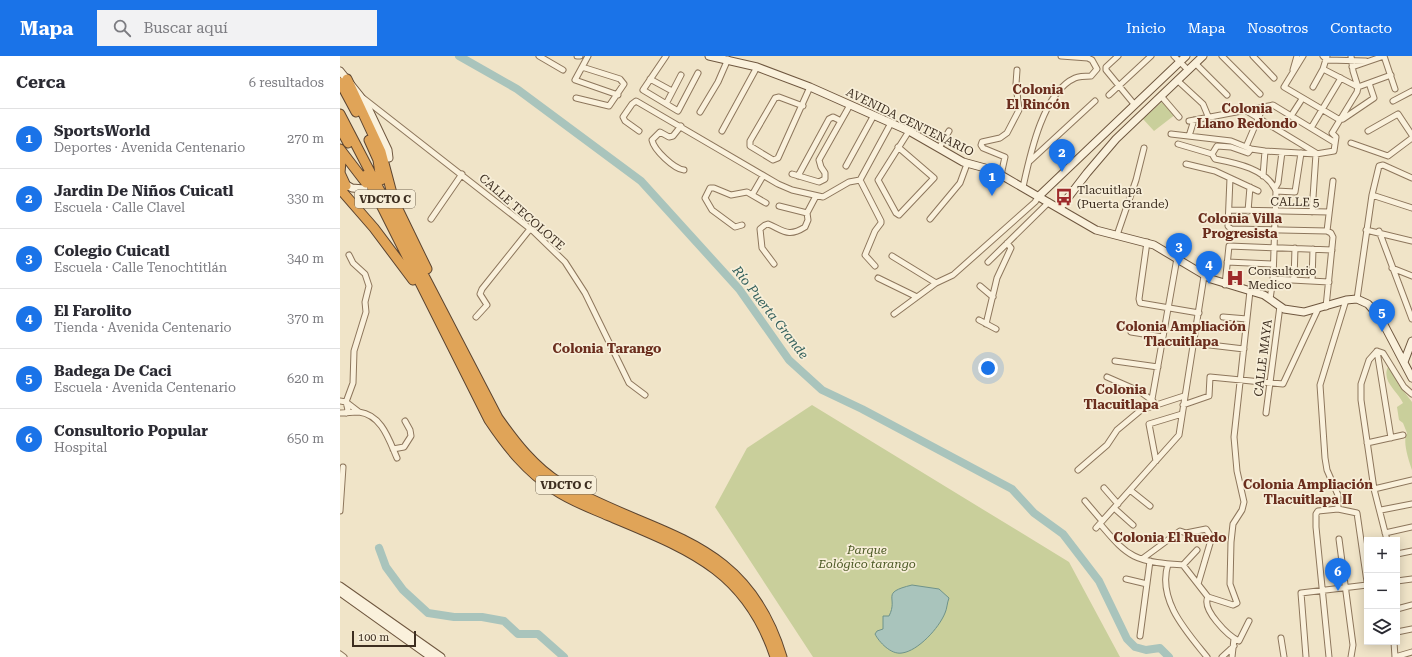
<!DOCTYPE html>
<html lang="es">
<meta charset="utf-8">
<style>
body{margin:0;font-family:"Roboto Serif",serif;background:#f2f2f3;color:#2b2b33}
.controls{position:absolute;right:12px;bottom:12px;display:grid;overflow:hidden;border-radius:0px;box-shadow:0 2px 10px #0003}
.controls button{width:36px;height:36px;display:grid;place-items:center;padding:0;border:0;border-bottom:1px solid #e1e1e2;background:#fff;color:#2b2b33;font:20px sans-serif}
.scale{position:absolute;left:12px;bottom:10px;width:64px;box-sizing:border-box;padding-left:4px;border:2px solid #3d2e20;border-top:0;font-size:11px;line-height:14px;white-space:nowrap;color:#3d2e20;-webkit-text-stroke:3px #f7eed8;paint-order:stroke}
.you{position:absolute;left:648px;top:312px;width:14px;height:14px;margin:-10px;border:3px solid #fff;border-radius:50%;background:#1a73e8;box-shadow:0 0 0 6px #1a73e833}
.badge{display:grid;place-items:center;width:26px;height:26px;border-radius:50%;background:#1a73e8;color:#fff;font-size:13px;font-weight:700}
.pin{position:absolute;translate:-50% -33px;filter:drop-shadow(0 1px 2px #0008)}
.pin::after{content:'';position:absolute;top:21px;width:14px;height:12px;background:inherit;clip-path:polygon(0 0,100% 0,50% 100%)}
.list{margin:0;padding:0;list-style:none}
h2{display:flex;justify-content:space-between;align-items:center;height:52px;margin:0;padding:0 16px;font-size:17px}
h2 small{font-size:13px;font-weight:400;color:#7c7c81}
.list li{display:grid;grid-template-columns:26px 1fr auto;gap:12px;align-items:center;box-sizing:border-box;height:60px;padding:0 16px;border-top:1px solid #e1e1e2}
.list b{display:block;font-size:15px;white-space:nowrap}
.list p{margin:0;font-size:13px;white-space:nowrap;color:#7c7c81}
.list em{font-size:13px;font-style:normal;color:#7c7c81}
.icon{flex:none;width:22px;height:22px;fill:none;stroke:currentColor;stroke-width:2;stroke-linecap:round;stroke-linejoin:round}
.map{position:relative;flex:none;width:1072px;height:601px;overflow:hidden}
header{display:flex;align-items:center;gap:24px;box-sizing:border-box;height:56px;padding:0 20px;background:#1a73e8;color:#fff}
header strong{font-size:19px}
nav{display:flex;gap:22px;margin-inline-start:auto;font-size:14px}
.search{width:280px;height:36px;background:#f2f2f3;display:flex;align-items:center;gap:10px;box-sizing:border-box;padding:0 14px;border-radius:0px;color:#7c7c81;font-size:15px}
main{display:flex}
aside{flex:1;background:#fff}
.map>svg:first-child{display:block}
.green{fill:#c9cf9b}
.water{fill:#a9c4bc;stroke:#6f938a}
.lines{fill:none;stroke-linecap:round;stroke-linejoin:round}
.river{stroke:#a9c4bc;stroke-width:8}
.street-casing{stroke:#8d765c;stroke-width:7}
.secondary-casing{stroke:#6f573f;stroke-width:9}
.highway-casing{stroke:#5b4430;stroke-width:11}
.street{stroke:#faf1dc;stroke-width:5}
.secondary{stroke:#faf1dc;stroke-width:7}
.highway{stroke:#e0a458;stroke-width:9}
.labels{text-anchor:middle;stroke-width:3.5;stroke-linejoin:round;paint-order:stroke}
.shield{fill:#f7eed8;stroke:#756857;stroke-width:1}
.shield-label{font-size:11px;font-weight:bold;fill:#3d2e20}
.street-label{font-size:12px;fill:#3d2e20;stroke:#f7eed8}
.poi-label{font-size:12px;fill:#3d2e20;stroke:#f7eed8;text-anchor:start}
.park-label{font-size:12px;font-style:italic;fill:#4d5a26;stroke:#f7eed8}
.neighbourhood-label{font-size:13px;font-weight:bold;fill:#6b2e1e;stroke:#f7eed8}
.water-label{font-size:13px;font-style:italic;fill:#2f5d5a;stroke:#f7eed8}
</style>
<header>
<strong>Mapa</strong>
<div class="search"><svg class="icon" aria-label="search" viewBox="0 0 24 24"><circle cx="10" cy="10" r="6"/><path d="M15 15l6 6"/></svg>Buscar aquí</div>
<nav><a>Inicio</a><a>Mapa</a><a>Nosotros</a><a>Contacto</a></nav>
</header>
<main>
<aside>
<h2>Cerca<small>6 resultados</small></h2>
<ul class="list">
<li><span class="badge">1</span><div><b>SportsWorld</b><p>Deportes · Avenida Centenario</p></div><em>270 m</em></li>
<li><span class="badge">2</span><div><b>Jardin De Niños Cuicatl</b><p>Escuela · Calle Clavel</p></div><em>330 m</em></li>
<li><span class="badge">3</span><div><b>Colegio Cuicatl</b><p>Escuela · Calle Tenochtitlán</p></div><em>340 m</em></li>
<li><span class="badge">4</span><div><b>El Farolito</b><p>Tienda · Avenida Centenario</p></div><em>370 m</em></li>
<li><span class="badge">5</span><div><b>Badega De Caci</b><p>Escuela · Avenida Centenario</p></div><em>620 m</em></li>
<li><span class="badge">6</span><div><b>Consultorio Popular</b><p>Hospital</p></div><em>650 m</em></li>
</ul>
</aside>
<div class="map">
<svg width="1072" height="601" viewBox="0 0 1072 601">
<rect width="100%" height="100%" fill="#f0e4c8"/>
<path class="green" d="M823,45L836,58L814,75L803,63Z
M1048,311L1051,312L1059,329L1072,346V414C1069,405 1062,385 1067,377L1063,367L1059,364L1057,351L1063,347C1058,336 1041,325 1048,311Z
M472,349L729,506L780,601H473L375,451L407,392Z"/>
<path class="water" d="M572,529L599,533L609,542C607,547 607,553 605,557C599,572 578,595 562,597C551,599 539,586 535,578L537,575L543,573V560H549C559,541 539,537 572,529Z"/>
<g class="lines">
<path class="river" d="M119,0L177,33L301,125L399,233L449,304L482,334L522,353L672,433L694,457L723,478L759,525L787,583L795,591L806,594L820,592L829,601
M39,492L46,511L63,534L88,557L114,561H142L164,565L178,578H198L224,601"/>
<g class="street-casing">
<path id="street" d="M199,0L223,14
M237,0H240
M248,0L235,24L278,39
M326,0L303,34L338,55L358,17
M778,0L766,11V14L794,48
M834,0L848,14
M882,0L920,38
M913,0L934,22
M963,0L944,31L1000,64
M983,0L987,4L1026,5
M987,0L983,13L1018,31
M1011,0L1013,15L1018,31
M855,7L887,39
M1012,11L1044,0L1055,33
M953,14L957,0
M310,23L332,35
M837,24L863,48L868,60
M973,31L983,13
M1018,31L1051,19
M769,39L811,0
M821,40L839,61
M23,42L193,175L225,206L245,237L289,327L305,339
M236,42L269,50L284,28L280,23L242,11
M1053,45L1072,35
M326,48L341,19
M463,50L439,41L435,42L410,85V90L433,104L438,102L470,31
M905,54L976,97
M360,56L378,26L388,3
M951,60L962,43
M1003,63L1034,42L1029,27
M849,65L933,49L994,86
M341,70L333,80L329,81L320,76L312,84C314,94 334,113 344,114
M971,72L1001,22
M299,75L285,65L283,61L292,48L296,45L438,128L452,134L483,141L509,126L520,124L551,67
M382,75L417,11
M1028,75L1058,58L1072,79
M831,78L891,85L911,93L925,95L976,98L994,95L996,81L992,77L1017,36L1018,31
M849,80L854,64
M1011,87L1048,100L1072,82
M838,88L872,98
M558,91L594,122L559,159L556,157L538,124L569,75
M906,91L923,51
M599,92L609,75
M911,93L908,97L891,91L877,90L872,98L875,103C896,107 927,113 936,135L933,223L930,243
M690,105L755,45
M846,108L875,115L918,135
M506,110L534,59
M452,118L479,126L485,123V117L481,111L479,104L510,49
M661,119L665,101L643,92L641,89L642,86L660,82L667,77L679,54L676,28L677,14
M458,120L489,63L493,61L501,65
M923,120L925,95
M890,122L888,170L891,173L987,175
M520,124L541,165V167L535,175L525,199L535,210
M683,131C690,99 703,36 735,22C740,20 746,20 751,20L757,13L752,4L748,2L721,0
M935,132L938,127L942,96
M936,135L955,136L961,97
M412,139L423,120
M1032,139L1072,152
M439,150L467,157
M889,154L989,156
M908,155L910,131
M972,156L976,98
M91,163L122,118
M590,163L620,127L627,108
M402,169L395,171L372,154L365,142L370,132H374L391,139L407,136L426,147
M1026,174L1072,185
M987,175L993,125
M1039,175L1072,263
M777,179L796,124L804,92
M807,186L799,243L800,247L859,257
M552,200L596,227
M648,206L709,146
M887,206L933,208
M434,208L422,192L420,173L425,169L428,168C443,174 448,182 465,171L468,164L467,157L476,140
M1052,212L1072,220
M538,222L577,241
M933,223L989,226
M954,224L955,192
M972,225L973,193
M885,229L889,190L992,194
M640,230L653,241
M1017,243L1032,139L1039,110L1043,109L1072,122
M986,251L993,181L991,177L987,175
M554,258L596,227L613,219L695,146L699,140
M136,261L147,249L140,238L142,233L190,173
M883,261L907,263
M639,264L656,273
M646,268L657,222L671,192L667,187
M791,276L823,281
M853,287L904,293
M1037,295L1051,382
M775,305L818,311
M767,321L799,335L813,345
M812,343L837,202
M0,345L6,346L19,356
M843,349L869,340L870,321L943,328L978,253
M0,357C6,357 13,356 19,356C42,359 49,384 57,402
M6,357L8,354L6,346L13,327L14,295L26,256L25,246L29,230L25,218L13,207L9,199
M926,357L940,250
M1027,387L1063,379
M53,393L64,391L71,380L70,374L65,365
M816,405L809,368L842,358
M738,414L767,389L777,374L801,354L844,340
M764,432L778,448
M1034,433L1072,424
M790,434L810,450
M745,445L762,465
M774,452L793,469
M998,453V439L987,414L985,402L980,329L1006,244
M1041,454L1072,448
M0,455L3,411
M760,468C770,479 780,493 794,500C808,507 828,508 843,509L868,541L893,549L897,547L890,528L891,486L893,468L902,454L904,446L897,415L894,381L910,235
M756,472L839,379L864,220
M1045,477L1072,471
M999,483L1013,589L1011,601
M1047,484L1034,433L1021,344V328L1029,304L1037,295L1043,297L1064,331L1072,338
M1057,498L1072,495
M802,503L840,475L846,477L866,473L870,479L871,484L858,528
M828,508C817,544 846,575 867,601
M843,509L857,494
M786,523L807,528
M1057,525L1072,523
M868,541C861,553 888,580 899,585L909,565
M1057,553L1072,549
M1057,576L1072,573
M800,580L810,505
M941,582L944,601
M1054,586L1055,601
M0,598L4,601
M882,601L894,590
M892,601L894,583
M966,601L961,537L1027,529
M989,601L976,471V458L978,455L998,453L1017,457L1027,526
M1055,601L1072,596"/>
</g>
<g class="secondary-casing">
<path id="secondary" d="M369,0L417,11L470,31L569,75L623,106L645,112L661,119L756,174L814,189L871,223L924,239L944,253L964,256L1006,244L1017,243L1028,248L1041,263L1072,322
M0,15L20,40L29,54L48,94L49,102
M3,127L12,132L24,133
M699,140L846,0
M720,152L747,117L776,83L863,0
M1064,306L1072,285
M0,530L101,601
M0,536L91,601"/>
</g>
<g class="highway-casing">
<path id="highway" d="M7,23L41,96L54,145L87,213
M0,26L16,56
M0,58L158,362C175,386 194,411 220,427C314,482 405,478 442,601
M0,72L8,87
M29,84L38,104L41,124
M0,93L26,127
M1,105L0,117L6,130
M26,119L149,364C167,391 187,416 215,434C231,445 251,452 269,460C347,493 406,513 435,601
M0,133L34,172L73,224"/>
</g>
<use href="#street" class="street"/>
<use href="#secondary" class="secondary"/>
<use href="#highway" class="highway"/>
</g>
<defs>
<g id="bus-bare" transform="scale(1.38)"><path d="M-5-6H5V4H4V6H2V4H-2V6H-4V4H-5ZM-3.5-4V0h7V-4ZM-3.5 1.2v1.5H-2V1.2ZM2 1.2v1.5H3.5V1.2Z" fill="#9e2a2b" stroke="#f7eed8" stroke-width="2.5" paint-order="stroke"/></g>
<g id="hospital-bare" transform="scale(1.38)"><path d="M-5-5h3v3.5h4V-5h3V5h-3V1.5h-4V5h-3Z" fill="#9e2a2b" stroke="#f7eed8" stroke-width="2.5" paint-order="stroke"/></g>
</defs>
<g fill-rule="evenodd">
<use href="#bus-bare" x="724" y="141"/>
<use href="#hospital-bare" x="895" y="222"/>
</g>
<g class="labels">
<g class="shield">
<rect x="15" y="134" width="60" height="18" rx="3"/>
<rect x="196" y="420" width="60" height="18" rx="3"/>
</g>
<g class="shield-label">
<text x="45" y="147">VDCTO C</text>
<text x="226" y="433">VDCTO C</text>
</g>
<g class="street-label">
<text transform="translate(570 66) rotate(26)" y="4">AVENIDA CENTENARIO</text>
<text transform="translate(955 146) rotate(1)" y="4">CALLE 5</text>
<text transform="translate(182 156) rotate(41)" y="4">CALLE TECOLOTE</text>
<text transform="translate(923 302) rotate(-83)" y="4">CALLE MAYA</text>
</g>
<g class="poi-label">
<text x="737" y="138">Tlacuitlapa<tspan x="737" dy="14">(Puerta Grande)</tspan></text>
<text x="908" y="219">Consultorio<tspan x="908" dy="14">Medico</tspan></text>
</g>
<g class="park-label">
<text x="527" y="498">´Parque<tspan x="527" dy="14">Eológico tarango</tspan></text>
</g>
<g class="neighbourhood-label">
<text x="698" y="38">Colonia<tspan x="698" dy="15">El Rincón</tspan></text>
<text x="907" y="57">Colonia<tspan x="907" dy="15">Llano Redondo</tspan></text>
<text x="900" y="167">Colonia Villa<tspan x="900" dy="15">Progresista</tspan></text>
<text x="841" y="275">Colonia Ampliación<tspan x="841" dy="15">Tlacuitlapa</tspan></text>
<text x="267" y="297">Colonia Tarango</text>
<text x="781" y="338">Colonia<tspan x="781" dy="15">Tlacuitlapa</tspan></text>
<text x="968" y="433">Colonia Ampliación<tspan x="968" dy="15">Tlacuitlapa II</tspan></text>
<text x="830" y="486">Colonia El Ruedo</text>
</g>
<g class="water-label">
<text transform="translate(431 256) rotate(52)" y="5">Río Puerta Grande</text>
</g>
</g>
</svg>
<div class="controls">
<button>+</button>
<button>−</button>
<button><svg class="icon" aria-label="layers" viewBox="0 0 24 24"><path d="M12 4l9 5-9 5-9-5zM3 14l9 5 9-5"/></svg></button>
</div>
<div class="scale">100 m</div>
<div class="you"></div>
<div class="pin badge" style="left:652px;top:140px">1</div>
<div class="pin badge" style="left:722px;top:116px">2</div>
<div class="pin badge" style="left:839px;top:210px">3</div>
<div class="pin badge" style="left:869px;top:228px">4</div>
<div class="pin badge" style="left:1042px;top:276px">5</div>
<div class="pin badge" style="left:998px;top:535px">6</div>
</div>
</main>
